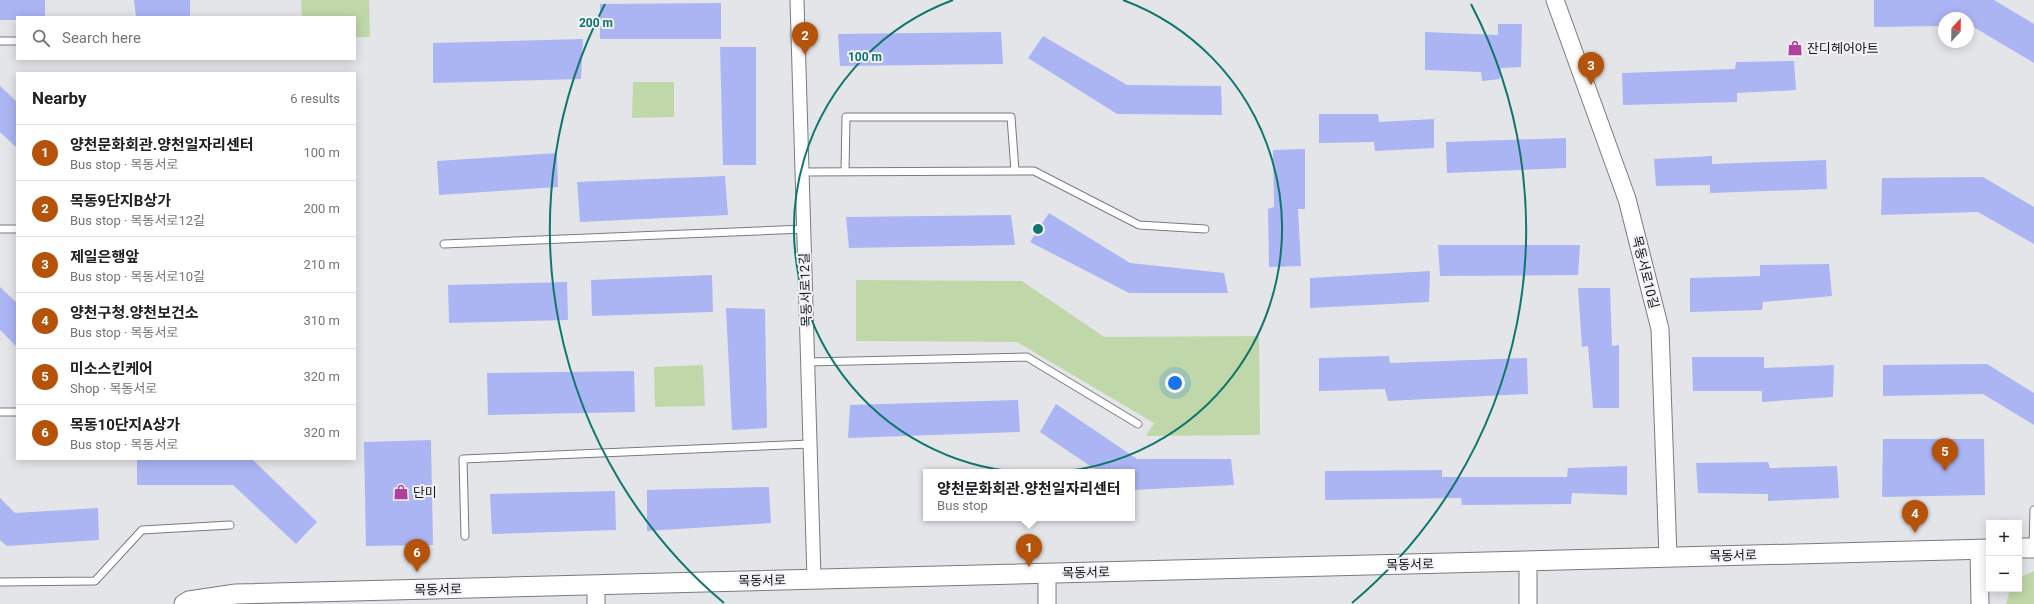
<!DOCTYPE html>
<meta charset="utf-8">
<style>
body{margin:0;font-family:Roboto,"Noto Sans KR",sans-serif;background:#f6f6f6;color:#202124}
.controls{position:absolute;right:12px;bottom:12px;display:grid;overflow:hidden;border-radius:0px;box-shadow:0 2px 10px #0003}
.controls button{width:36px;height:36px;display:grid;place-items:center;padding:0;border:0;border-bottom:1px solid #e0e0e0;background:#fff;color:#202124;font:20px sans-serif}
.compass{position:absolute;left:1938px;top:12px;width:36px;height:36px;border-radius:50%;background:#fff;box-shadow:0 2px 10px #0003;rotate:22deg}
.you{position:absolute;left:1175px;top:383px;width:14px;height:14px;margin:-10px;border:3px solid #fff;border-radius:50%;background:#1a73e8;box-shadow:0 0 0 6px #1a73e833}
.badge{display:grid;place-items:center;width:26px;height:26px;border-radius:50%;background:#b45309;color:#fff;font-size:13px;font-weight:700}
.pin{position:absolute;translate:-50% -33px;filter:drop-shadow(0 1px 2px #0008)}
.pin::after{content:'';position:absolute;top:21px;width:14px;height:12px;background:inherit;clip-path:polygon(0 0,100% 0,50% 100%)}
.popup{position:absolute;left:923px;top:469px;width:212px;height:52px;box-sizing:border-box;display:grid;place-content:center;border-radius:0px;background:#fff;filter:drop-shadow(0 1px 3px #0005);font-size:13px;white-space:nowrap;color:#757577}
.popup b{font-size:15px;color:#202124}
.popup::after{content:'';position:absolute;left:50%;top:100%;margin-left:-8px;border:8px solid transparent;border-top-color:#fff}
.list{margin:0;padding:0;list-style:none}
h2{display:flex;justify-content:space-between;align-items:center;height:52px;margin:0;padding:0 16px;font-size:17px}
h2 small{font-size:13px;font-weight:400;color:#757577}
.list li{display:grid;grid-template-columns:26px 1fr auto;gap:12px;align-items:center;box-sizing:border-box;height:56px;padding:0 16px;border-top:1px solid #e0e0e0}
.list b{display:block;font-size:15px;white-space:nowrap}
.list p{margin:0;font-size:13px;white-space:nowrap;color:#757577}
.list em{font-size:13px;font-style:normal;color:#757577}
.icon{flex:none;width:22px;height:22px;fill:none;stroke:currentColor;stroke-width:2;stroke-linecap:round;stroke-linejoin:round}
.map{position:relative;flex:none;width:2034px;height:604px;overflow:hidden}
.search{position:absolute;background:#fff;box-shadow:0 2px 10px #0003;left:16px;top:16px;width:340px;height:44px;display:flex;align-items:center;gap:10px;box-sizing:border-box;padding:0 14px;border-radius:0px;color:#757577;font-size:15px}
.panel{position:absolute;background:#fff;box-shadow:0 2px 10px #0003;left:16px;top:72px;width:340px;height:388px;border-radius:0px}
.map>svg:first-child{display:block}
.green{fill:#c0d8a9}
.building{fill:#abb5f3}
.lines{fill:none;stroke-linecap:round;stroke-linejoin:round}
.service-casing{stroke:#7a7b7e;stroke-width:9}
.minor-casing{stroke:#7a7b7e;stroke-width:15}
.tertiary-casing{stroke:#7a7b7e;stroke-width:19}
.secondary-casing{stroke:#7a7b7e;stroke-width:21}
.service{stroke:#fff;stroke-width:7}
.minor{stroke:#fff;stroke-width:13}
.tertiary{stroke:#fff;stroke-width:17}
.secondary{stroke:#fff;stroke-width:19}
.ring{fill:none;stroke:#0f766e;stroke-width:2}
.labels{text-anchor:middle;stroke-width:4;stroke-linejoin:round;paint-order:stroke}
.poi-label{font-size:13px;fill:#151617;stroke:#f2f2f6;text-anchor:start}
.street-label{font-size:13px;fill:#151617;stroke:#f2f2f6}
.centre{fill:#0f766e;stroke:#f2f2f6;stroke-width:2}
.ring-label{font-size:12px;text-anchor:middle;font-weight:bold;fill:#0f766e;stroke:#f2f2f6;stroke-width:4;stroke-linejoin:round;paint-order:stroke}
</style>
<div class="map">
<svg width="2034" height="604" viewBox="0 0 2034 604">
<rect width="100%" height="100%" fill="#e4e5e9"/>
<path class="green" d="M301,0H369L370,37H355V17H302Z
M633,82H674V117L632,118Z
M856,280L1022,281L1104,337L1259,336L1260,435L1146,436L1154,423L1017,342L856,341Z
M703,365L705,406L655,407L654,367Z
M2034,571V604H2006L2010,589H2019V578Z"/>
<path class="building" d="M0,0H45V17H17V20H0Z
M134,0H190V17H136Z
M1874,0H1994L2034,24V63L1972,26H1968V18H1944V26L1874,27Z
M721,3V39H600V4Z
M1498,24H1522L1521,67L1501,68L1500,79L1482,81L1481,72L1425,70V32L1498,35Z
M1001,32L1003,64L840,66L838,34Z
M1043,36L1127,85L1221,86L1222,115L1117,114L1028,58Z
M583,39L581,79L433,83V43Z
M720,47H756V165H723Z
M1794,61L1796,90L1737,93V102L1623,105L1622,73L1735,69L1736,62Z
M0,86L17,102V148L0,132Z
M1319,114H1378L1379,122L1434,119V148L1375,151L1374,142L1319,143Z
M1566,138V168L1447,173L1446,142Z
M1305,149V209H1298L1301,266L1269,267L1268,209L1274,207L1273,150Z
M557,153L558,187L439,195L437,161Z
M1712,156V164L1826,160L1827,189L1710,193V185L1656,186L1654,159Z
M725,176L728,215L580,222L577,182Z
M1983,177L2034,207V244L1978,212L1881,215L1882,178Z
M1049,213L1130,263L1224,273L1228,293H1129L1030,242Z
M1011,215L1015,245L849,248L846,217Z
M1438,245H1580L1578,275L1440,276Z
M1829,264L1832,296L1763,302L1762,310L1690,312V278L1760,276V265Z
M1430,271L1429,302L1310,308V278Z
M712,275L713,312L592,316L591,280Z
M567,282L568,320L449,323L448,285Z
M0,287L17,303V347L0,330Z
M1578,288H1610L1612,346L1619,345V408H1593L1588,346L1582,347Z
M726,308L765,309L767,428L732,430Z
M1389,356L1390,363L1527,358L1528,394L1388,401L1385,389L1319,391V358Z
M1692,357H1764V368L1834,365L1833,397L1762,402V391H1693Z
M1987,364L2034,393V425L1983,394L1883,396V365Z
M634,371L635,412L488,415L487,373Z
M1018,400L1020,432L848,438L850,405Z
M1056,404L1137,459H1231L1234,485L1132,490V472H1099L1040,432Z
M1883,439H1984L1985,495L1882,497Z
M431,440L433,545L366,546L364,442Z
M137,459H252L317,522L296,544L233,485H137Z
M1768,462L1770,468L1837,466L1839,498L1768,501V494L1698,493L1696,463Z
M1627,466V495L1572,493L1571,504L1462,505L1461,498L1325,500V471L1442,470V477H1567L1568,468Z
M769,487L771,523L647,531V490Z
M615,491L616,530L492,534L490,494Z
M0,498L15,513L98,508L99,540L7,546L0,540Z"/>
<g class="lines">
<g class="service-casing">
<path id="service" d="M0,41H17
M802,172L1034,171L1139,225L1205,229
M845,172L846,117H1011L1015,171
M0,229H17
M444,244L804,229
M807,362L1027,357L1138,424
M0,412H17
M465,536L463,459L810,444
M2033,547L2034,510
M0,582L95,581L142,530L230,525"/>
</g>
<g class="minor-casing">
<path id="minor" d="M797,0L814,579"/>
</g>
<g class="tertiary-casing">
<path id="tertiary" d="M1555,0L1627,199L1660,329L1668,557
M1979,549L1980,604
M1528,561V604
M1047,573V604
M596,585V604"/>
</g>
<g class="secondary-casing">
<path id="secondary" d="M2019,548H2034
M184,604L189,601L236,594L1989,549"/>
</g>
<use href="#service" class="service"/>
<use href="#minor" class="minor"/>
<use href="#tertiary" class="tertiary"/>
<use href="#secondary" class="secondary"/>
</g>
<g class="ring">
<path d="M1123 0A244 244 0 1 1 953 0"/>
<path d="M724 603A488 488 0 0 1 605 4M1471 4A488 488 0 0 1 1352 603"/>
</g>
<defs>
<g id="shop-bare" transform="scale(1.2)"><path d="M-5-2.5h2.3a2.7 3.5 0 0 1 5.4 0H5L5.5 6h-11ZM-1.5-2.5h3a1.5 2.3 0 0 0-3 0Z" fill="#b0409d" stroke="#f2f2f6" stroke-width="2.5" paint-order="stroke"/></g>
</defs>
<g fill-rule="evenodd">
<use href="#shop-bare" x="1795" y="48"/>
<use href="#shop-bare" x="401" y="492"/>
</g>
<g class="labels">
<g class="poi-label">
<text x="1807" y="53">잔디헤어아트</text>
<text x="413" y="497">단미</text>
</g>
<g class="street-label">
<text transform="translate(1646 272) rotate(76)" y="5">목동서로10길</text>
<text transform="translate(805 290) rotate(-92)" y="5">목동서로12길</text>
<text transform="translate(1733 555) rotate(-1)" y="5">목동서로</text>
<text transform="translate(1410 564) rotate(-1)" y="5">목동서로</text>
<text transform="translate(1086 572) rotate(-1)" y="5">목동서로</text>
<text transform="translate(762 580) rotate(-1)" y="5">목동서로</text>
<text transform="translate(438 589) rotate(-1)" y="5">목동서로</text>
</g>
</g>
<circle cx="1038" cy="229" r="6" class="centre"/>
<g class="ring-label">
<text x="596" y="27">200 m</text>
<text x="865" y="61">100 m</text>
</g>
</svg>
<div class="controls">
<button>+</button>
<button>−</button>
</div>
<svg class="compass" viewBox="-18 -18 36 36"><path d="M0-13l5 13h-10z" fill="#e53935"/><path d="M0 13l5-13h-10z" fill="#757577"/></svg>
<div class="you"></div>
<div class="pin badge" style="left:1029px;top:567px">1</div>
<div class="popup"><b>양천문화회관.양천일자리센터</b>Bus stop</div>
<div class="pin badge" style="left:805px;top:55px">2</div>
<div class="pin badge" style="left:1591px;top:85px">3</div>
<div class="pin badge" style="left:1915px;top:533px">4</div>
<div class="pin badge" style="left:1945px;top:471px">5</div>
<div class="pin badge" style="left:417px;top:572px">6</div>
<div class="search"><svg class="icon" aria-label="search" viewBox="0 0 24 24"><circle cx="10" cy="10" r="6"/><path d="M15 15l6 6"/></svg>Search here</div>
<section class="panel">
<h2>Nearby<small>6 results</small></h2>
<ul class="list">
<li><span class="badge">1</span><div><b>양천문화회관.양천일자리센터</b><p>Bus stop · 목동서로</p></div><em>100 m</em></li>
<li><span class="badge">2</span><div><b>목동9단지B상가</b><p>Bus stop · 목동서로12길</p></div><em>200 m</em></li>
<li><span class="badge">3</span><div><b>제일은행앞</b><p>Bus stop · 목동서로10길</p></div><em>210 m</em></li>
<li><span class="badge">4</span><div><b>양천구청.양천보건소</b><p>Bus stop · 목동서로</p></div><em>310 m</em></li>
<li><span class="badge">5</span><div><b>미소스킨케어</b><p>Shop · 목동서로</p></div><em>320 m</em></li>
<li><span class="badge">6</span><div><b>목동10단지A상가</b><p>Bus stop · 목동서로</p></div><em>320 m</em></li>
</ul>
</section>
</div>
